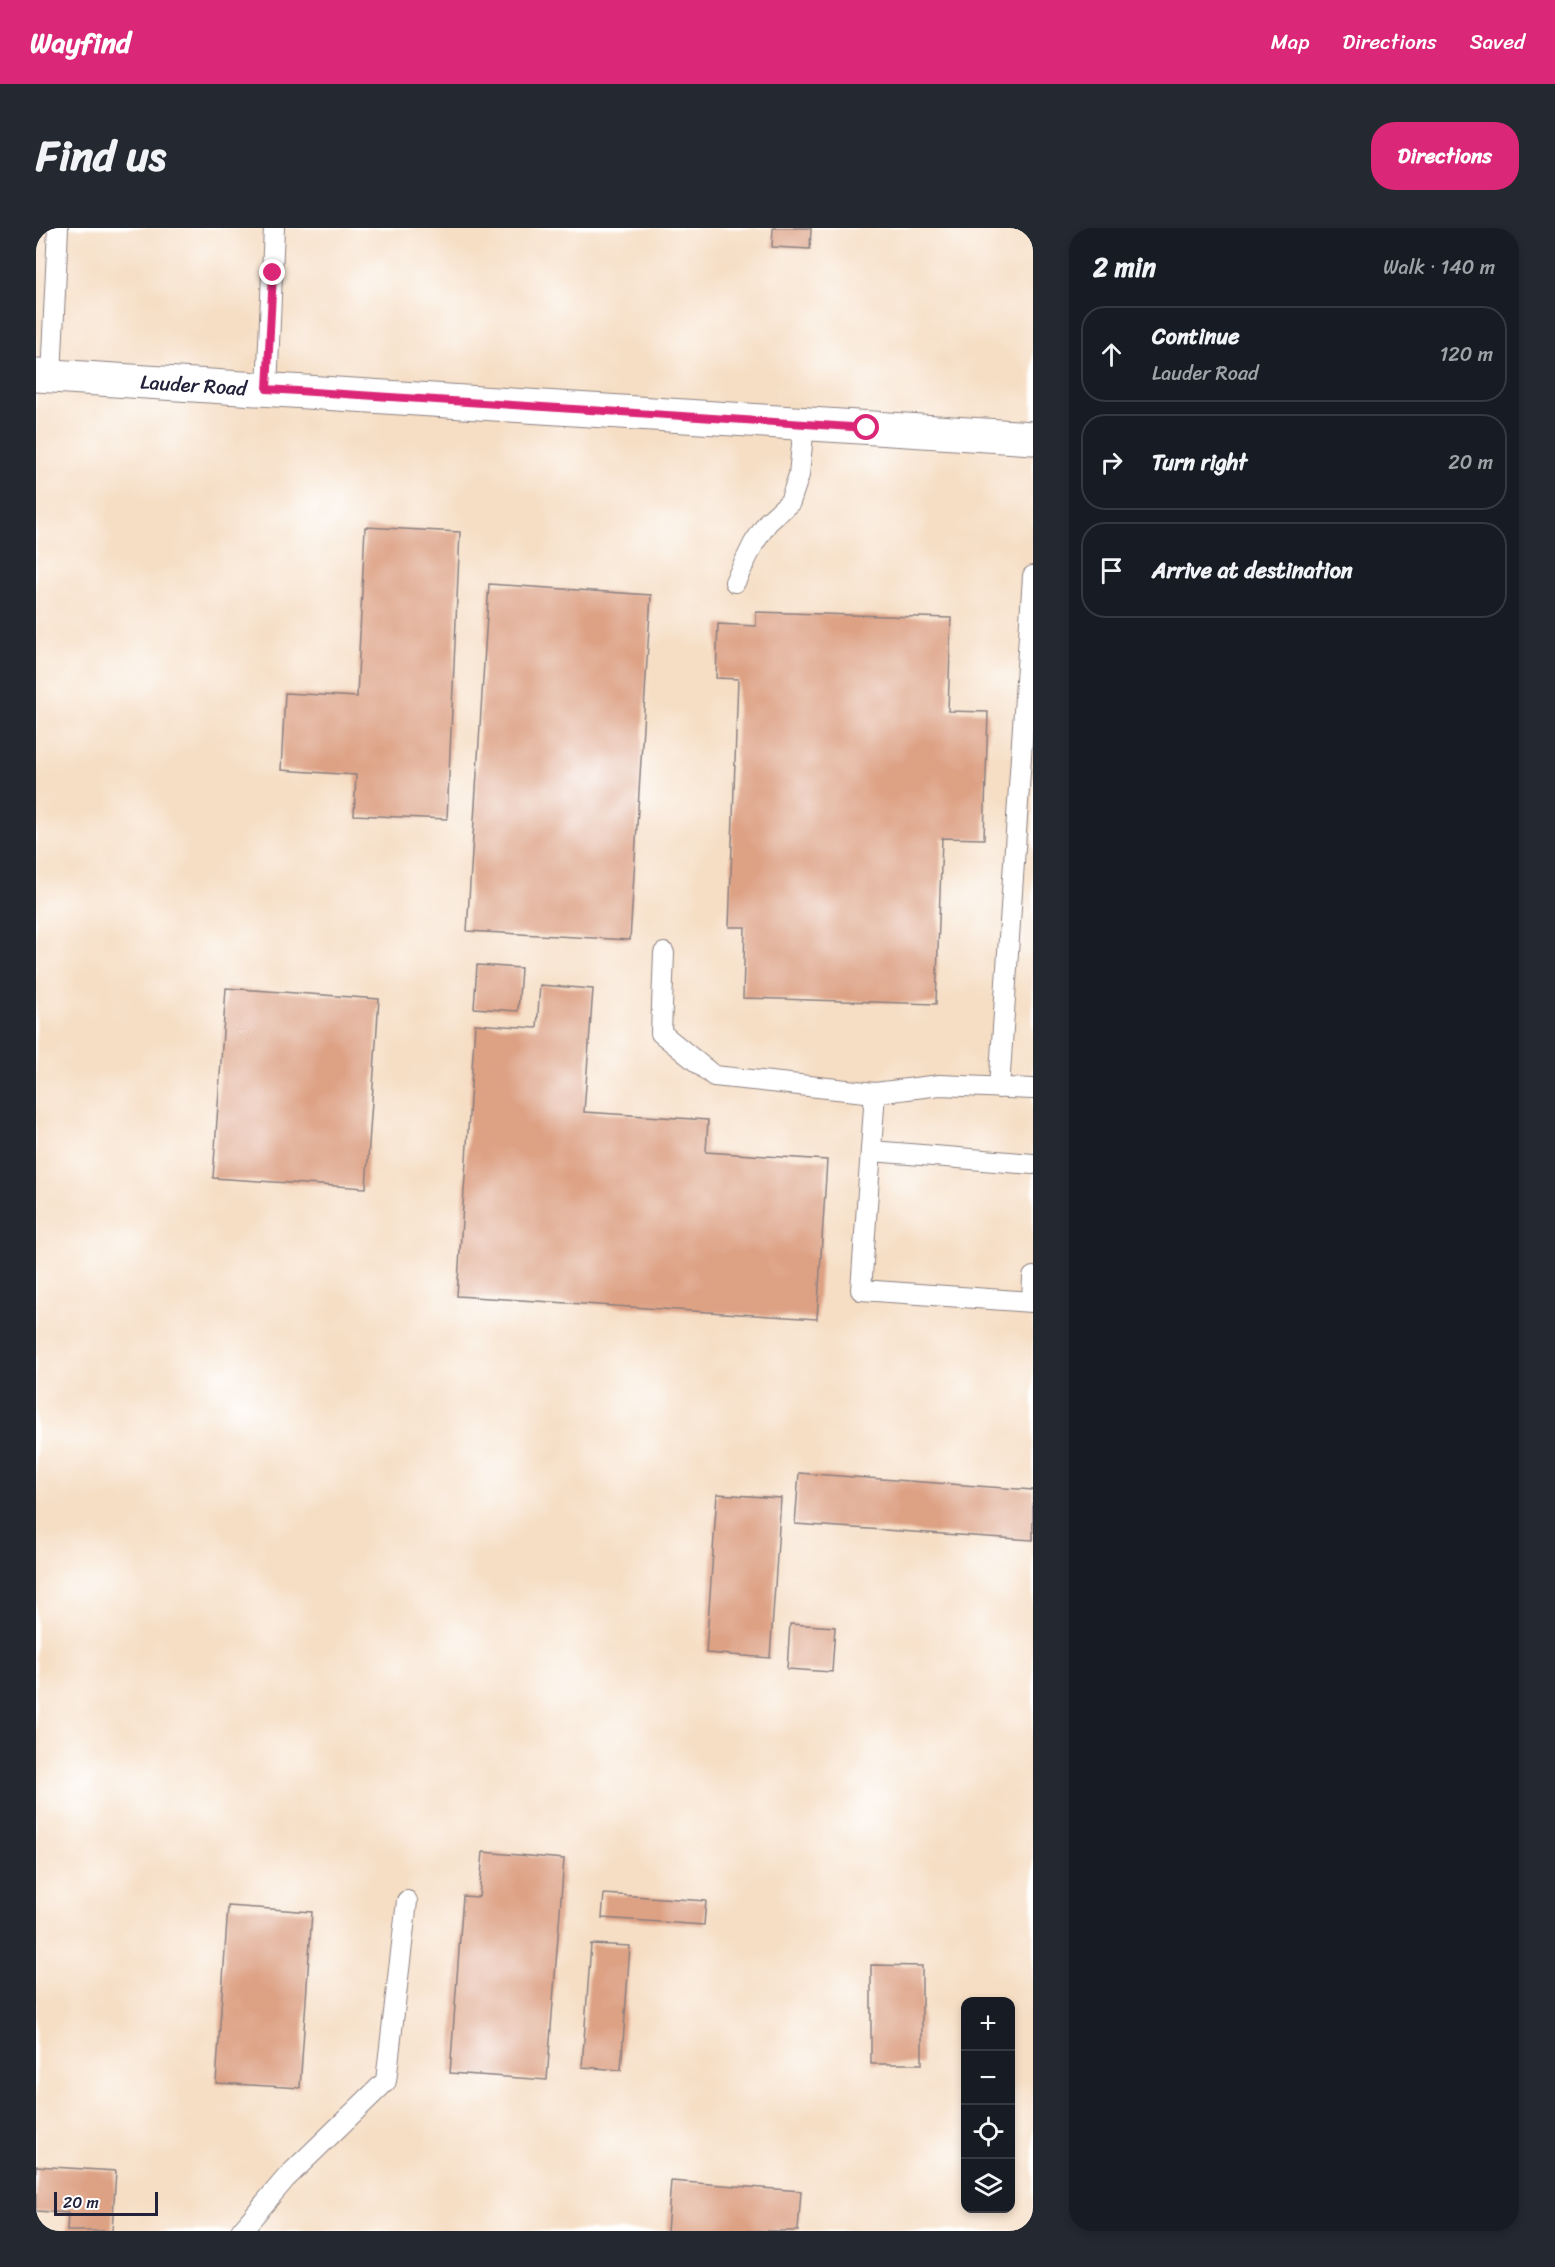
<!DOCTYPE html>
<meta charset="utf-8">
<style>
body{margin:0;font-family:Sriracha,sans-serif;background:#242831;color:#f1f3f6}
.controls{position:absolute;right:18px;bottom:18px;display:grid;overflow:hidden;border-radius:12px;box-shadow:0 3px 9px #0003}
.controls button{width:54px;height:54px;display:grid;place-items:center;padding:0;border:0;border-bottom:2px solid #363941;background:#171b24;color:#f1f3f6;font:30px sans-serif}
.scale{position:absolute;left:18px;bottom:15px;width:104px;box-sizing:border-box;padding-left:6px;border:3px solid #22223b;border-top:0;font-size:16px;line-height:21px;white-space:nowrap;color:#22223b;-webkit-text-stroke:4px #fff;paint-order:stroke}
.stop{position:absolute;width:18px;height:18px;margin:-14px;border:4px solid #db2777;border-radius:50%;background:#fff}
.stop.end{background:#db2777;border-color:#fff;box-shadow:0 2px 6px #0008}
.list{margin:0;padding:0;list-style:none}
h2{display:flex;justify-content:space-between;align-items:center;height:78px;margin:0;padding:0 24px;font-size:26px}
h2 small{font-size:20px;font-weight:400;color:#9ea1a6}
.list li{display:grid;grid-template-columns:39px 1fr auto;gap:18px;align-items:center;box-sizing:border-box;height:96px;margin:0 12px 12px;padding:0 12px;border:2px solid #363941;border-radius:24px}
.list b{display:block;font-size:22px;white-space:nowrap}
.list p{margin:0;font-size:20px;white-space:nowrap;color:#9ea1a6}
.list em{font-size:20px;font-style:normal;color:#9ea1a6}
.icon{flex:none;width:33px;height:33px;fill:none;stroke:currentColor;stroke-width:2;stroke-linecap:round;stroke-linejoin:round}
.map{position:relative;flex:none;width:997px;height:2003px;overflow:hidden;border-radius:24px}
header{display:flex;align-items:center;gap:36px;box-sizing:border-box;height:84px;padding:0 30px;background:#db2777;color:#fff}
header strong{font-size:28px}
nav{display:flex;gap:33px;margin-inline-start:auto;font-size:21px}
.intro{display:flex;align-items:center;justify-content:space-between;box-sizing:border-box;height:144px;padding:0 36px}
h1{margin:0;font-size:42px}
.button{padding:15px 27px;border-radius:24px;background:#db2777;color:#fff;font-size:21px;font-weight:700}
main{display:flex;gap:36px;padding:0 36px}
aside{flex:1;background:#171b24;border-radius:24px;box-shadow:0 3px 9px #0003}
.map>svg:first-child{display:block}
.building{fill:#dda184}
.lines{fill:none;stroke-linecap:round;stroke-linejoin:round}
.lane-casing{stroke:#8c8080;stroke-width:22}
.secondary-casing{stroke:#8c8080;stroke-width:35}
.lane{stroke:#fff;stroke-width:20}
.secondary{stroke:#fff;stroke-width:33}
.route{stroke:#db2777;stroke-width:8}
.labels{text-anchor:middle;stroke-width:4.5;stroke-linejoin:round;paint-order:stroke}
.street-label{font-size:20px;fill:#22223b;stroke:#fff}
</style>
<header>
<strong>Wayfind</strong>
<nav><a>Map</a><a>Directions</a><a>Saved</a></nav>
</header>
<div class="intro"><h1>Find us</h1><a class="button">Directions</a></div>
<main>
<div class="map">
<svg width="997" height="2003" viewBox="0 0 997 2003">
<rect width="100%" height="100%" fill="#fff"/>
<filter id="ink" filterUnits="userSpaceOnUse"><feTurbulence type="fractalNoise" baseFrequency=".0167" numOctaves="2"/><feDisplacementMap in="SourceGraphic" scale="12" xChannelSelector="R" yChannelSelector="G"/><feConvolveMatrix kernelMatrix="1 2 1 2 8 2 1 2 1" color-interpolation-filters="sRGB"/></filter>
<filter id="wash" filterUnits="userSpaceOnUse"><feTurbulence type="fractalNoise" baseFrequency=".008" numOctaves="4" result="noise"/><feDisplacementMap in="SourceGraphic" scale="24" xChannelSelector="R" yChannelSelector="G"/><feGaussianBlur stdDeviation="1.35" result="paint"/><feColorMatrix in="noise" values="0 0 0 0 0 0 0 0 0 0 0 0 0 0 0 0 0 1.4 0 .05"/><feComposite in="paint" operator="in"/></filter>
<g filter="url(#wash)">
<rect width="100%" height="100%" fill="#f6dec5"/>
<g id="blocks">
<path class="building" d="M737,0H775L774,21L736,19Z
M329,299L424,304L411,591L318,587L320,547L245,542L249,465L321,469Z
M453,356L615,367L594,712L431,703Z
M720,384L915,390L912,483L952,484L948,611L906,610L900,776L707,770L709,699H693L702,451L680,450L682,396L720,398Z
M441,737L485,740L482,783L438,780Z
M504,757L557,761L548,884L672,892L670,924L791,932L781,1091L421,1068L439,796L501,800Z
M190,760L343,771L330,960L177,950Z
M763,1245L997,1262V1312L759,1296Z
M681,1266L745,1270L734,1430L670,1425Z
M754,1396L799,1399L796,1444L751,1441Z
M447,1624L528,1631L511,1852L414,1845L427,1668L443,1669Z
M568,1666L670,1673L668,1697L566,1690Z
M192,1678L276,1684L264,1860L180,1855Z
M555,1716L594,1718L585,1842L546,1839Z
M835,1737L886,1738V1836H835Z
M0,1938L80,1943L76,2003H31L32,1985L0,1983Z
M635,1953L765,1963L762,2003H631Z"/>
</g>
</g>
<g filter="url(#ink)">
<use href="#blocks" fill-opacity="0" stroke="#8c8080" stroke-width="1.5"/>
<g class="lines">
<g class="lane-casing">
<path id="lane" d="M15,148L22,0
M231,161L238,0
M699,354L718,315L732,294L754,274L763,247L768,196
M628,725L625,805L678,848L839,865
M963,860L997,348
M997,861L904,857L839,865L825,1062L996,1074L997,1049
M836,923L997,936
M205,2003L250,1950L350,1853L371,1673"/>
</g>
<g class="secondary-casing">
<g id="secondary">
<path id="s1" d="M0,147L997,210"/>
</g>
</g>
<use href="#lane" class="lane"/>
<use href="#secondary" class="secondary"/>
</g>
</g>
<g class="lines" filter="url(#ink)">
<path class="route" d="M237,45L231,161L831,200"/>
</g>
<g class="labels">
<g class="street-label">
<text dy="7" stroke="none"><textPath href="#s1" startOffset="158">Lauder Road</textPath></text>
</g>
</g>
</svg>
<div class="controls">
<button>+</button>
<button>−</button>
<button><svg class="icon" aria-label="locate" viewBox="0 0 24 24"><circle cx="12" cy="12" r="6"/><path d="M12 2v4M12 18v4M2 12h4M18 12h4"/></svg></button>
<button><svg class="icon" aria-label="layers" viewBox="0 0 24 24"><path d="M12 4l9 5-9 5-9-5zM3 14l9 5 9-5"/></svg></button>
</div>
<div class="scale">20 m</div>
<div class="stop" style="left:831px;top:200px"></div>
<div class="stop end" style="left:237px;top:45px"></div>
</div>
<aside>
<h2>2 min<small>Walk · 140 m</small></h2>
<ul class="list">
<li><svg class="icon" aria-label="ahead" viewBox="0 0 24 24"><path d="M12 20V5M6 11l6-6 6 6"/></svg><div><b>Continue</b><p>Lauder Road</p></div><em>120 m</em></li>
<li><svg class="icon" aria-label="right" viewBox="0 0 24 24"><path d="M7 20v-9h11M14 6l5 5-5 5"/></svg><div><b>Turn right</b></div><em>20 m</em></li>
<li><svg class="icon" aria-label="arrive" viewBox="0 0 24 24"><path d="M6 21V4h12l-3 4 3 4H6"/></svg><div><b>Arrive at destination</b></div></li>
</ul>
</aside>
</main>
